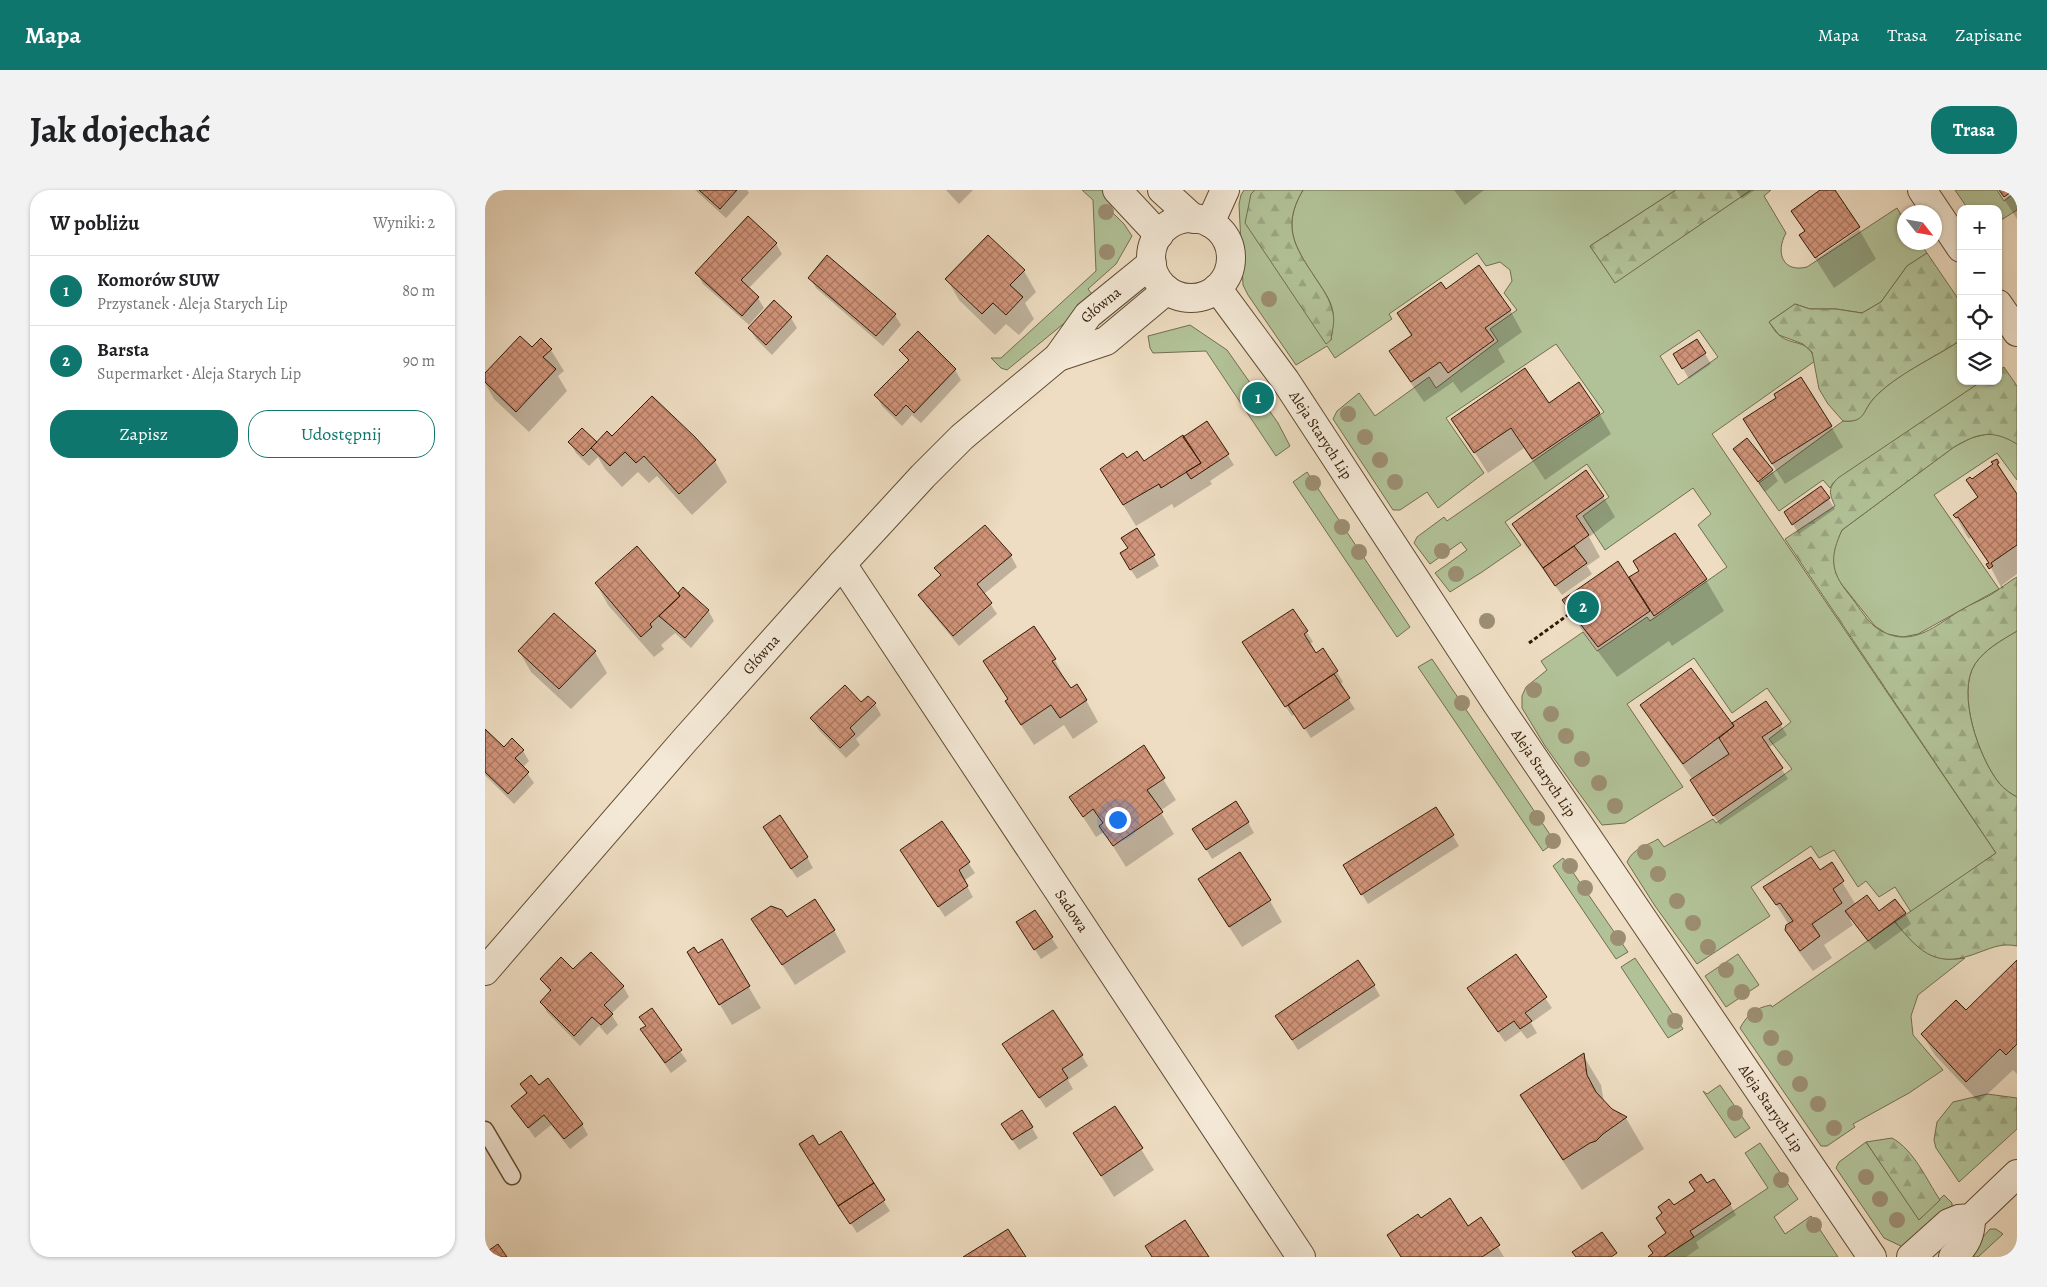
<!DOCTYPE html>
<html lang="pl">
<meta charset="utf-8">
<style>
body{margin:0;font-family:Alegreya,serif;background:#f2f2f2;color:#202124}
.controls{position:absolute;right:15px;top:15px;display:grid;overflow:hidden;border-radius:10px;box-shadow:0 1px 4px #0004}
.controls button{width:45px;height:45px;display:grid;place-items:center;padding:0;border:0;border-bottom:1px solid #e0e0e0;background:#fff;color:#202124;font:25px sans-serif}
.compass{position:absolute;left:1412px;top:15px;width:45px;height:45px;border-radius:50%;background:#fff;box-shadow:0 1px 4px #0004;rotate:121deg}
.you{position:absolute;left:632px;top:629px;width:18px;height:18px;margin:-12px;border:4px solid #fff;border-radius:50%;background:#1a73e8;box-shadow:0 0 0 8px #1a73e833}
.badge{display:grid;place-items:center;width:32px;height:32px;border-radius:50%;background:#0f766e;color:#fff;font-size:16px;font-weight:700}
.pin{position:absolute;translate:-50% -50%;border:2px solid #fff;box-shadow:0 1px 5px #0006}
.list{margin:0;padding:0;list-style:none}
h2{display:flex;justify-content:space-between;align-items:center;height:65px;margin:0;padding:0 20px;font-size:21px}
h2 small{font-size:16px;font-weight:400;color:#757577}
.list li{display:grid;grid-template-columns:32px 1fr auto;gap:15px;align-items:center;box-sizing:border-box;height:70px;padding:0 20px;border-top:1px solid #e0e0e0}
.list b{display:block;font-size:19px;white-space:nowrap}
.list p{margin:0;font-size:16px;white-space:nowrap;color:#757577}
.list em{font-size:16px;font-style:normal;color:#757577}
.actions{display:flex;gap:10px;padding:15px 20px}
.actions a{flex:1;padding:11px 0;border:1px solid #0f766e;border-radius:20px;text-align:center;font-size:18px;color:#0f766e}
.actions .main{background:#0f766e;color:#fff}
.icon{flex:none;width:28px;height:28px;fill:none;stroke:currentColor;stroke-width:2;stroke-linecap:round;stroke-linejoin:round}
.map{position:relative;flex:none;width:1532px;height:1067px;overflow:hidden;border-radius:20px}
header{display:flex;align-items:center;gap:30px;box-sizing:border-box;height:70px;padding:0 25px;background:#0f766e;color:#fff}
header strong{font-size:24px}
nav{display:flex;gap:28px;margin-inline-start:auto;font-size:18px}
.intro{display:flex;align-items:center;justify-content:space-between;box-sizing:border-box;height:120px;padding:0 30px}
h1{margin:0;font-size:35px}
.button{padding:12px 22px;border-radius:20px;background:#0f766e;color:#fff;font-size:18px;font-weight:700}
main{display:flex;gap:30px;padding:0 30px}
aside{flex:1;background:#fff;border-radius:20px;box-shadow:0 1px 4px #0004}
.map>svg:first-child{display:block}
.green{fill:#b2c298;stroke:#726e4e;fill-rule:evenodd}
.forest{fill:url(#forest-firs);stroke:#726e4e}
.shadow{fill:#0003}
.building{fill:url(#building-cross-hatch);stroke:#321b05}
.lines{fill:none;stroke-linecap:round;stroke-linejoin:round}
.service-casing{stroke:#614c34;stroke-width:19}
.minor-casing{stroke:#614c34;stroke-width:30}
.path{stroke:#321b05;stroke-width:3;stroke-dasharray:4 2.5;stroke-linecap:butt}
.service{stroke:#f4e9d7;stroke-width:16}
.minor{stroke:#f4e9d7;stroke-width:28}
.tree{fill:#9c8e72}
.labels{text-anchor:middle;stroke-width:5;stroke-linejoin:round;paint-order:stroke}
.street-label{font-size:15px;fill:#321b05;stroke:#f4e9d7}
</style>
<header>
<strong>Mapa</strong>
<nav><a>Mapa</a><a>Trasa</a><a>Zapisane</a></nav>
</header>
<div class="intro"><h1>Jak dojechać</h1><a class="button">Trasa</a></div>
<main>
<aside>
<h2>W pobliżu<small>Wyniki: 2</small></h2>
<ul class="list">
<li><span class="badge">1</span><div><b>Komorów SUW</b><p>Przystanek · Aleja Starych Lip</p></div><em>80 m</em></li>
<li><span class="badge">2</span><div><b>Barsta</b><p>Supermarket · Aleja Starych Lip</p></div><em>90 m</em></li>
</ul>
<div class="actions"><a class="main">Zapisz</a><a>Udostępnij</a></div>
</aside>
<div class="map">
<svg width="1532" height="1067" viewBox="0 0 1532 1067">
<defs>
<pattern id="forest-firs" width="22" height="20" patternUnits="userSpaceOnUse" patternTransform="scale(1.25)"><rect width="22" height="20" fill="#b2c298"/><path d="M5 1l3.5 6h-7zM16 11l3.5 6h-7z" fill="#9aa682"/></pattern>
<pattern id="building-cross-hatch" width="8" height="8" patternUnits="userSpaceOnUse" patternTransform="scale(1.25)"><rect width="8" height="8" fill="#d2957b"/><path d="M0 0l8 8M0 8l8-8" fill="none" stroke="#ab7963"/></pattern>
</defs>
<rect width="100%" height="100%" fill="#eeddc2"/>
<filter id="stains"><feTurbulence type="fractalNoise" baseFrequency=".004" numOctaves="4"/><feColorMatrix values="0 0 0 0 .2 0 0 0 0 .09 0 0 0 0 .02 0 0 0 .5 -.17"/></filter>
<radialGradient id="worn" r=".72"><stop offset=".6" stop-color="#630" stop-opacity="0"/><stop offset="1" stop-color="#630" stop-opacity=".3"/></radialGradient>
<path class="green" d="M597,0H620L631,11L624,19L639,34L647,46L631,74L603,99L610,108L522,180L516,178L506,168H516L611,81L608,10Z
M759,0H770L766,4L846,150C847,142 849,131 848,123C847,113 841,104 835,95C813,61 794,40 818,0H1191L1105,56L1130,92L1266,0H1286L1279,6L1301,43C1290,63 1298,83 1322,77L1412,18L1419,30L1420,52L1435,53L1442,63L1422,76L1396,112L1377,123L1351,119H1325L1310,114L1284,132C1287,136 1290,142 1294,145C1308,157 1324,148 1330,171L1227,244L1511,663L1426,722L1410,697L1394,707L1381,691L1373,697L1349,660L1334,668L1326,656L1266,697L1285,726L1212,774L1170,716L1142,672C1148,658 1162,656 1173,649L1179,657L1228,629L1231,633L1307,579L1284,549L1306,532L1282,498L1247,523L1209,468L1142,514L1198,597L1140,633L1117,635L1060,556L1037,518V506L1041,497L1062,480L1056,471L1098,442L1112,461L1162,427L1165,431L1242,377L1213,335L1226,324L1208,298L1120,360L1098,326L1124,307L1102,274L1020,332L1036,355L997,382L965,402L950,383L982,360L976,352L945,374L929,353L932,347L959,327L962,331L1119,222L1071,154L961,228L999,283L953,318L942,302L915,320H908L848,229L852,221L874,203L890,226L944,187L951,198L1013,151L1005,139L1032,120L1019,103L1027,91L1025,80L1015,72L1001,76L992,63L904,124L907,129L850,168L842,156L811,175L763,105L758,95L754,14L756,5ZM1214,140L1233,167L1193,195L1175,166Z
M1470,0H1512L1519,11L1532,1V20L1513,32V19H1483Z
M705,135L742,160L768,197L762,201L774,220L781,216L793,233L805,256L791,266L721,161L668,163L665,158L663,146Z
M1476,150V191H1497L1348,293L1345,298L1338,290L1294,321L1274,293L1358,231C1379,233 1378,220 1389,208C1412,183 1448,169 1476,150Z
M1506,243L1523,248L1532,254V290L1512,263L1449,305L1514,399L1433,444L1418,447L1402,444L1390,436L1354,391L1349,379L1348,367L1350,354L1357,340L1469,257L1486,248Z
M822,282L925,437L912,447L808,292Z
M1532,441V607C1526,604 1519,599 1514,593C1494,568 1471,503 1490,474C1500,459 1517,450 1532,441Z
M947,469L1070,652L1058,661L933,477Z
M1078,668L1143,762L1131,769L1068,676Z
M1410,732C1431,757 1445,774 1480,768L1433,805L1426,826L1428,845L1458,880L1424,903L1368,934L1370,937L1342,956H1336L1255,838C1263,824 1270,818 1286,815L1287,817Z
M1253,764L1274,795L1241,817L1220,786Z
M1150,768L1198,839L1183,848L1136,777Z
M1235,895L1265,938L1250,948L1218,901L1222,904Z
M1381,952L1434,1029L1459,1005L1467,1013V1020L1418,1057L1399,1048L1351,978L1354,972Z
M1275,953L1313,1009L1289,1027L1300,1044L1326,1026L1353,1067H1179L1283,998L1260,963Z
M1505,1039H1511L1518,1044L1493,1067H1480Z"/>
<path class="forest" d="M770,0H818C794,40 813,61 835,95C841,104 846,113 848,123C850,133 847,141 846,150L841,154L760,33L766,4Z
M1191,0H1266L1130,93L1105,56Z
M1442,63L1476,113V150C1450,167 1409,186 1389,208C1377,221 1381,233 1358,231L1343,214L1334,199L1327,162L1318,154L1294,145L1284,132L1310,114L1325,119H1351L1377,123L1396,112L1422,76Z
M1519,177L1532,196V254C1507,239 1493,243 1469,257L1357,340C1345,366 1345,381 1363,403C1372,414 1379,427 1389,436C1396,442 1408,447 1417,447C1439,448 1459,430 1476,420C1486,414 1497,410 1507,404C1515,399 1523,392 1532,387V441C1517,450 1500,459 1490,474C1471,503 1494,568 1514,593C1519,599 1526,604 1532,607V756C1517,753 1509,757 1495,762C1453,779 1437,765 1410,732L1511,663L1300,349L1350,316C1344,303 1343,298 1353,288L1497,191H1513V181Z
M1502,904L1532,908V939L1474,992L1451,958L1449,950L1452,932L1468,912Z
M1407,948C1429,960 1441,989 1455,1010L1434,1030L1381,952Z"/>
<path class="shadow" d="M210,0H262L264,3L241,28Z
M461,0H488L474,14Z
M969,0H999L980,15Z
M1251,0H1270L1257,9Z
M1338,0H1348L1333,68L1374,39L1391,69L1349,98L1316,46L1320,42L1307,21Z
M1532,0V29L1519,9Z
M291,54L297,64L263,99L273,108L279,118L264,135L218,94L212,83Z
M539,81L551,102L540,113L549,129L534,145L521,134L510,145L474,110L462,89Z
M325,88L410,125L416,135L398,156L331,98Z
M961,101L1025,120L1037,142L1013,159L1020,172L976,203L968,192L939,212L918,182L906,161L926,146L913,124Z
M306,128L312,138L287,165L271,149L265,139Z
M56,150L66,160L79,181L73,186L82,201L44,242L9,209L0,193V185L47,158Z
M1212,150L1226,174L1204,189L1196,175Z
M416,160L470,180L476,190L436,233L427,225L417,236L397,216L391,205L424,172Z
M1293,208L1346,236L1358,257L1300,294L1272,251Z
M1064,215L1114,223L1126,244L1060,290L1039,258L1003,283L968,229Z
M722,232L749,275L725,291L727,294L689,318L687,314L651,336L616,279L641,270L658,273Z
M127,248L230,271L242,292L207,325L172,286L164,293L153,282L137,297L120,279L113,267L104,276L91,263L85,253L112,254Z
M1249,259L1287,281L1293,291L1280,302Z
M1511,270L1532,306V384L1517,395L1519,398L1517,399L1504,374L1486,347L1484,349L1482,346L1470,325L1493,308L1483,290L1486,291L1510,274Z
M1336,297L1350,319L1314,344L1307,333Z
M1118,306L1130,327L1104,347L1115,367L1102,376L1107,384L1077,405L1040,355L1028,334Z
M500,337L526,366L532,377L499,404L512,424L474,456L441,416L435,405L456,387L451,378Z
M1189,344L1221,390L1239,421L1187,456L1184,451L1132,487L1097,440L1079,410L1144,389L1155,382Z
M668,365L674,376L652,389L642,374Z
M111,393L193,405L198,399L223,420L229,431L206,458L190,443L176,455L179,459L169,467L123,415Z
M808,420L828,452L824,454L831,465L852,482L858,492L854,495L870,519L826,548L810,524L807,526L765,463Z
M549,438L570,470L585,500L601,510L613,532L588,549L579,535L549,555L534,532L522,511L524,510L500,471Z
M34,461L110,462L122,483L86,519L46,482Z
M1205,479L1251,541L1281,513L1302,545L1283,558L1303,589L1235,635L1212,601L1208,590L1169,536L1157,515Z
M383,508L390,514L396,525L371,549L375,555L361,568L333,539L327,528L376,514Z
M0,541L19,559L38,561L44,571L38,577L49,593L29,614L0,585Z
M658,557L691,610L675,621L689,644L641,677L619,642L611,647L585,607Z
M457,632L490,683L479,691L488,707L460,727L423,671Z
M763,632L769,643L727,669L715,649Z
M279,638L322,667L328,678L312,688Z
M968,646L974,656L883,714L865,685Z
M1346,674L1371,715L1394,723H1420L1426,734L1390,760L1366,729L1365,730L1368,735L1339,755L1347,768L1328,781L1314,762L1301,740L1304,735L1280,697L1334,681Z
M714,690L785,711L797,732L757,757Z
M550,722L573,758L556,769L539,743Z
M268,729H301L349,740L361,762L310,795Z
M236,750L276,818L247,835L216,783L212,765Z
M1031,765L1067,818L1046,833L1052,843L1042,849L1036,841L1020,852L990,809Z
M1532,772V884L1528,880L1494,912L1450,865L1437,844L1481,822Z
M56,789L138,796L144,807L126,824L133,835L122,845L114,836L95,856L62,822L56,812L66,803Z
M889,795L895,806L813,860L791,826Z
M166,820L202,871L186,883L163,850L162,837Z
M525,865L597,866L603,876L583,890L588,899L561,918Z
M1098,865L1116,895L1119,912L1126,920L1141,928L1159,959L1097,1000L1054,935L1037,905Z
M36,894L54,896L97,934L103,945L85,959L66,935L50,948L28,916L42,904Z
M630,917L669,980L629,1007L590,944Z
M547,938L553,948L534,960L524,945Z
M355,942L405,1021L372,1043L315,955L334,956Z
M1222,995L1245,1014L1251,1025L1211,1052L1214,1058L1201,1067H1165L1169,1064L1182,1044L1189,1017Z
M996,1029L1019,1067H917L935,1030L983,1037Z"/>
<path class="building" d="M214,0H252L235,19Z
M1335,0H1350L1375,37L1330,68L1314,45L1320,41L1306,21Z
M1514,0H1529L1519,7Z
M263,26L292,53L256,90L274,107L257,126L210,83Z
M503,45L540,80L525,95L538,107L521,125L508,113L497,124L460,89Z
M342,65L411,124L391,146L323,88Z
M994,75L1026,120L1000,138L1009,150L963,183L955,172L926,192L904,161L927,145L912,123L956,92L961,99Z
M289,110L307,127L281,155L263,138Z
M433,141L471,179L429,223L421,215L411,226L389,205L424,170L414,160Z
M35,146L47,157L56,148L67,159L58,167L71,179L31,222L0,192V183Z
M1212,149L1221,163L1197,179L1188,164Z
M1040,178L1064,213L1094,192L1115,223L1047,269L1026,238L989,263L966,229Z
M1316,187L1347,236L1287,274L1258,229L1291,208L1289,204Z
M167,206L210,247L231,270L194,304L159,266L151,273L140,262L125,276L106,258L122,241L127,246Z
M722,231L744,264L706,289L701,282L716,273L698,247Z
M97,238L112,252L98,266L83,252Z
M698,245L716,273L676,298L674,294L638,315L615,279L638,263L642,268L652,261L659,271Z
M1262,248L1288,280L1273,292L1248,259Z
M1512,269L1514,273L1512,274L1532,304V355L1506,373L1508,376L1504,379L1501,374L1504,373L1473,327L1471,328L1468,325L1493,307L1481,290L1485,287L1487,289L1508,274L1506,272Z
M1101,280L1119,306L1091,326L1104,345L1058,378L1027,334Z
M1336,296L1345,308L1307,335L1299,322Z
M500,335L527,365L492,394L507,413L468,446L433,405L456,385L449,378Z
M652,338L670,365L645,380L635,363L643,358L636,348Z
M1190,343L1222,389L1169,426L1144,387L1154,381L1148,371Z
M152,356L195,406L165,434L167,437L156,447L110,393Z
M1089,356L1102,373L1070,396L1058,378Z
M1133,371L1165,421L1113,457L1077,410Z
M198,397L224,420L200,448L174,426L195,406L193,403Z
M808,419L823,441L819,444L831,463L838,458L853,481L800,517L757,452Z
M69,423L111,461L74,499L33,461Z
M549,436L571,469L567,471L586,498L592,494L602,510L575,528L566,515L536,535L520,511L523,509L498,471Z
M1206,478L1249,536L1198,574L1155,515Z
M849,484L865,508L819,539L803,515Z
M360,495L376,512L383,506L391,513L365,538L370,544L355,558L325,528Z
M1281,511L1297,534L1277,547L1298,578L1228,626L1205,590L1244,564L1234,548L1249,536L1247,533Z
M0,539L19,557L27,548L39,560L30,568L44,582L23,604L0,582Z
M659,555L680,588L662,600L678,622L628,656L614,636L618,633L608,619L598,627L584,607Z
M751,611L764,632L721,660L707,639Z
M951,617L969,645L876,705L858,675Z
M295,625L323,667L306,679L278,637Z
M457,631L485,672L474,680L483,696L453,717L415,660Z
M755,662L786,710L744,737L713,689Z
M1326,667L1335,680L1347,672L1359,691L1348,699L1357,713L1327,734L1335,746L1315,761L1300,740L1301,735L1308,731L1295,713L1291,715L1278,697Z
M1382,705L1394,721L1410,709L1421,723L1383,751L1360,721Z
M330,709L350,740L297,775L266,729L286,716L297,720L302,727Z
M550,720L568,747L549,760L531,732Z
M237,749L265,796L234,815L202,762L209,757L213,763Z
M106,762L139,796L119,815L128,824L116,835L107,827L89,846L55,812L66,800L55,789L76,767L88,779Z
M1031,764L1062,807L1040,823L1047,831L1035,839L1029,831L1013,842L982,798Z
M873,770L890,795L807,850L790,826Z
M1532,770V854L1521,865L1515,859L1481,892L1436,844L1471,810L1481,820Z
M167,818L197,860L180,873L155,839L161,836L154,827Z
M568,820L598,865L577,879L583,888L554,908L517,854Z
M1099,863L1102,885L1111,902L1127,919L1142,927L1118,944L1111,951L1105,953L1078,970L1035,905Z
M46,885L54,895L63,888L98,934L79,949L59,925L43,938L26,916L42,903L35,894Z
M630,916L658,958L616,986L588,943Z
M537,920L548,937L527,950L516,934Z
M356,941L389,993L353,1016L314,954L328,945L334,955Z
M1216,984L1222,993L1229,989L1246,1014L1205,1041L1209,1047L1179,1067H1163L1168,1063L1163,1056L1181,1043L1171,1028L1177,1023L1173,1017L1184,1009L1189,1015L1210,1001L1204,992Z
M389,993L400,1010L365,1034L353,1016Z
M965,1008L983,1036L996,1027L1015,1055L997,1067H916L902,1045L933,1024L936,1028Z
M700,1030L724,1067H667L660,1056Z
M523,1039L541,1067H478Z
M1117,1042L1132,1063L1126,1067H1091L1087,1062Z
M13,1054L22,1067H0V1063Z"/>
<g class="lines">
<g class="service-casing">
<path id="service" d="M0,940L27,986"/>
</g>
<g class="minor-casing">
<g id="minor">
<path d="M632,0L674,45"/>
<path d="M677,0L709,29"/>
<path d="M1437,0L1476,58"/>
<circle cx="706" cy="68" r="40"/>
<path d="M725,33L740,0"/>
<path id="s1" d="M732,98L800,190L1012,514L1387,1067"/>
<path d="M1513,114L1532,142"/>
<path d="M573,167L621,151L682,100"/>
<path id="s2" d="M357,374L816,1067"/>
<path id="s3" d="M0,781L199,551L357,374L438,286L477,247L573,167L603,125L667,73"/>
<path d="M1426,1067L1464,1033L1474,1029L1486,1028L1532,984"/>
<path d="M1468,1067C1481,1055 1486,1045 1486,1028"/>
</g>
</g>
<path class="path" d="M1044,453L1087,422"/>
<use href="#service" class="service"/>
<use href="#minor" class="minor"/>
</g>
<g class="tree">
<circle cx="621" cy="22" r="8"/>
<circle cx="622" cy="62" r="8"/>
<circle cx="784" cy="109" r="8"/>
<circle cx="863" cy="224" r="8"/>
<circle cx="880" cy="247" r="8"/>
<circle cx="895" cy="270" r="8"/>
<circle cx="910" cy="292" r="8"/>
<circle cx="828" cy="293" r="8"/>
<circle cx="857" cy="337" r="8"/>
<circle cx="957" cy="361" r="8"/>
<circle cx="874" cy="362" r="8"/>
<circle cx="971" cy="384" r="8"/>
<circle cx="1002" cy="431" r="8"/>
<circle cx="1049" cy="500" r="8"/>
<circle cx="977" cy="513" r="8"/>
<circle cx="1066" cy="524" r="8"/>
<circle cx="1081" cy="546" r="8"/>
<circle cx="1097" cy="569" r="8"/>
<circle cx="1114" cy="593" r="8"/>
<circle cx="1130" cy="616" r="8"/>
<circle cx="1052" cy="628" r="8"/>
<circle cx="1068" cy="651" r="8"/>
<circle cx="1160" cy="662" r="8"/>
<circle cx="1085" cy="676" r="8"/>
<circle cx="1173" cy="684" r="8"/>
<circle cx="1100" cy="698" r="8"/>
<circle cx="1192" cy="711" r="8"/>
<circle cx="1208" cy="733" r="8"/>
<circle cx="1133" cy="748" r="8"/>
<circle cx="1223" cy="757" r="8"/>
<circle cx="1241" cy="780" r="8"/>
<circle cx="1257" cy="802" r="8"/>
<circle cx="1270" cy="825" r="8"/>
<circle cx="1190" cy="831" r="8"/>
<circle cx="1286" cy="848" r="8"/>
<circle cx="1300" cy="868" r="8"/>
<circle cx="1315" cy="894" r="8"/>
<circle cx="1333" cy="914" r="8"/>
<circle cx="1250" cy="923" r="8"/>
<circle cx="1349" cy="938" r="8"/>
<circle cx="1381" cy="987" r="8"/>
<circle cx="1296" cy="990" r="8"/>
<circle cx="1395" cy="1009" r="8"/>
<circle cx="1412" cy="1030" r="8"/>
<circle cx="1329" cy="1035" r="8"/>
</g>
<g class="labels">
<g class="street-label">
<text dy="5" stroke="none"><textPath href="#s3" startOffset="909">Główna</textPath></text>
<text dy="5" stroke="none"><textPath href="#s1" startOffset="180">Aleja Starych Lip</textPath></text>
<text dy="5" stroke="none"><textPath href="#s3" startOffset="420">Główna</textPath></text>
<text dy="5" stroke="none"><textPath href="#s1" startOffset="585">Aleja Starych Lip</textPath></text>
<text dy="5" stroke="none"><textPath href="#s2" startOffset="416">Sadowa</textPath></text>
<text dy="5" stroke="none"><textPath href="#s1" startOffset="990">Aleja Starych Lip</textPath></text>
</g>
</g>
<rect width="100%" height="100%" filter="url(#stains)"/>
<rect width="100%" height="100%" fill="url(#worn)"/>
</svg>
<div class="controls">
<button>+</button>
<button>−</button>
<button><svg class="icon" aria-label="locate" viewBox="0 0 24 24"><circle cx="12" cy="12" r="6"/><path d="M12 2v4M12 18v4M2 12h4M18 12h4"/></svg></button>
<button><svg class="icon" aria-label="layers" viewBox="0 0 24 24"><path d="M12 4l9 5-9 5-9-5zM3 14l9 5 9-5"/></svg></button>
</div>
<svg class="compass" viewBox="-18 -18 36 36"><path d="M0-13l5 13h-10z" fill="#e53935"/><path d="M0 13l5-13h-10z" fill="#757577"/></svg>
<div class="you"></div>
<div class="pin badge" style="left:773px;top:208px">1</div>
<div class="pin badge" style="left:1098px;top:417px">2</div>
</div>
</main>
